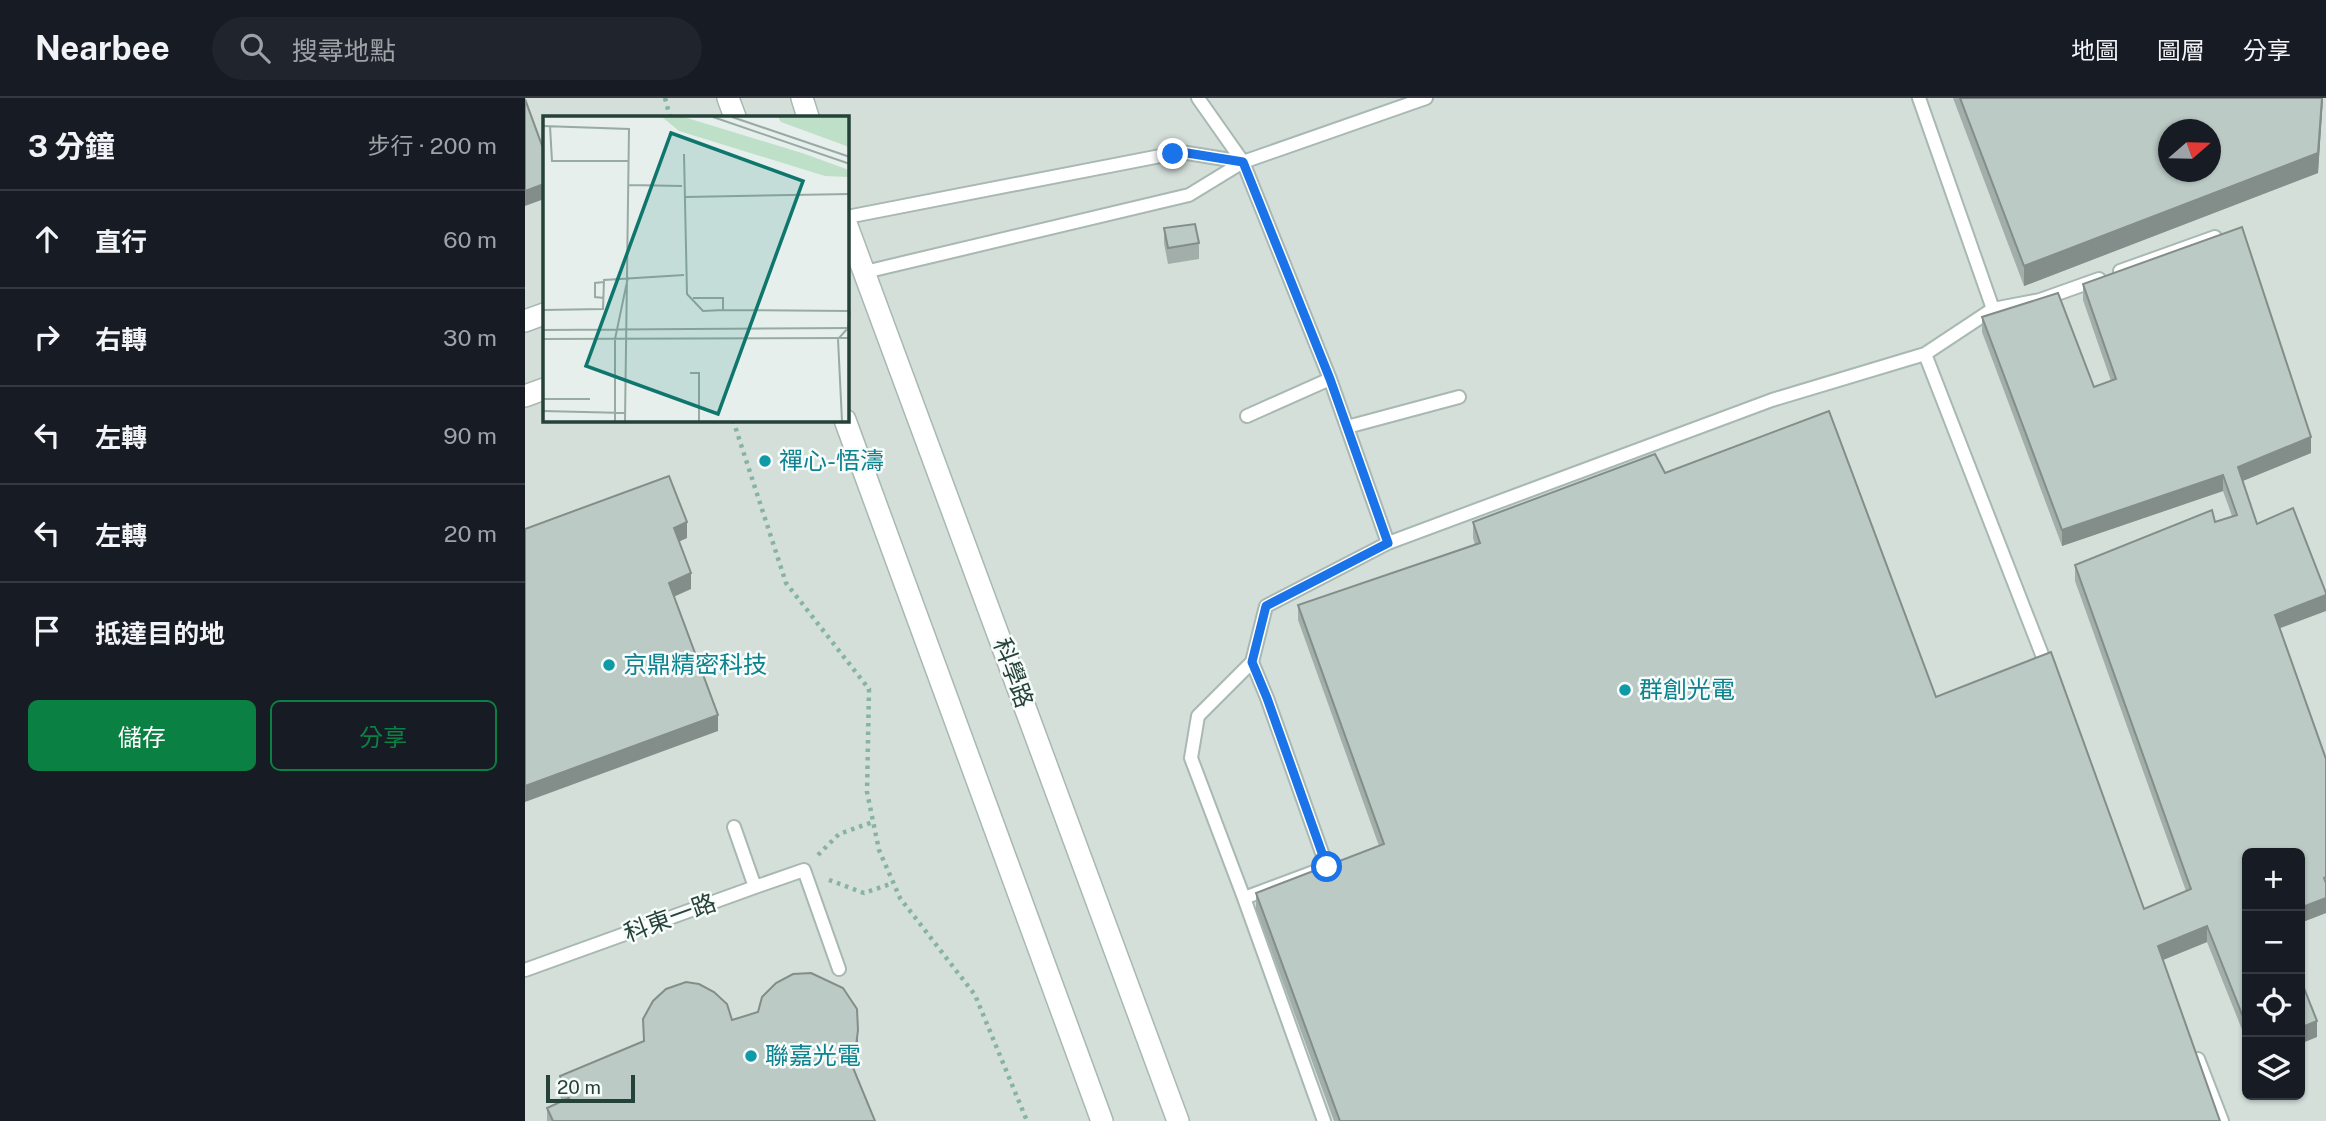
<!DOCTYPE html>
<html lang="zh-TW">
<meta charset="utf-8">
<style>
body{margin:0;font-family:"Public Sans","Noto Sans TC",sans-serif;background:#20242c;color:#f1f3f6}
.controls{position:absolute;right:21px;bottom:21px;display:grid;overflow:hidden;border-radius:10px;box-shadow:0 2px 5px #0004}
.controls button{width:63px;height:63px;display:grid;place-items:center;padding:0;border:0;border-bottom:2px solid #363941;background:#171b24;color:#f1f3f6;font:35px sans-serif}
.compass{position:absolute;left:1633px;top:21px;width:63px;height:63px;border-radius:50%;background:#171b24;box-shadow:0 2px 5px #0004;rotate:70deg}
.scale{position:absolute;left:21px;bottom:18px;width:89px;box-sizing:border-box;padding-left:7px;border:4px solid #24423a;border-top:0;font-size:19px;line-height:24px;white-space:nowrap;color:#24423a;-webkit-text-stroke:5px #f7fbf9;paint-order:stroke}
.stop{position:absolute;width:21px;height:21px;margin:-16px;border:5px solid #1a73e8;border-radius:50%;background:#fff}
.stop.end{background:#1a73e8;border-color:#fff;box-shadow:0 2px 7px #0008}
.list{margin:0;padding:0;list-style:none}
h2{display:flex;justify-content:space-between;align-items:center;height:91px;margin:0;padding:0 28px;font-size:30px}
h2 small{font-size:23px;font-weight:400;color:#9ea1a6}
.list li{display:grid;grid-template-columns:46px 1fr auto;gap:21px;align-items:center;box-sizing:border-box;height:98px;padding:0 28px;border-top:2px solid #363941}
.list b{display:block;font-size:26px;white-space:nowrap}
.list em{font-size:23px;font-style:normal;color:#9ea1a6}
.actions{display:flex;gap:14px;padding:21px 28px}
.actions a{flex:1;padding:16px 0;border:2px solid #0b8043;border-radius:10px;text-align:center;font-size:24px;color:#0b8043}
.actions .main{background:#0b8043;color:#fff}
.icon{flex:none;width:38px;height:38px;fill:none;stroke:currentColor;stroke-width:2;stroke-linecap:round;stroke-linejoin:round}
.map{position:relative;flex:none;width:1801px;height:1023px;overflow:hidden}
header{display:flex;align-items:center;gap:42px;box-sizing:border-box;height:98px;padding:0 35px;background:#171b24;border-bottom:2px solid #363941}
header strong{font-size:33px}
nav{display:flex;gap:38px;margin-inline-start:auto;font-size:24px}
.search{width:490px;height:63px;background:#20242c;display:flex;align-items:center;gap:18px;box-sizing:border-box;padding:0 24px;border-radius:38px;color:#9ea1a6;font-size:26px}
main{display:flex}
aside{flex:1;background:#171b24}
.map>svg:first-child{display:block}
.built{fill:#d4dfda;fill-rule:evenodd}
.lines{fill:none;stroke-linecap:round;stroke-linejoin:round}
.service-casing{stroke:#a8b8b2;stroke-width:16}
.tertiary-casing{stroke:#a8b8b2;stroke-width:24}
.path{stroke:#86b3a5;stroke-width:4.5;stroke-dasharray:3.5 5;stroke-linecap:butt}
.service{stroke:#fff;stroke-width:12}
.tertiary{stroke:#fff;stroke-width:21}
.wall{fill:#a1aea9}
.shaded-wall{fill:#838d89}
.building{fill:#bbcac4;stroke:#838d89;stroke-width:2;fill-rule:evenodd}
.route{stroke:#1a73e8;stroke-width:9}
.culture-dot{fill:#0f9aa8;stroke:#f7fbf9;stroke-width:2.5}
.labels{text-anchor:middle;stroke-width:5;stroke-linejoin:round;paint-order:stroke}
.culture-label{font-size:24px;fill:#0d838f;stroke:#f7fbf9;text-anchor:start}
.street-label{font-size:24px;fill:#24423a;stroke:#f7fbf9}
.inset-road{fill:none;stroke:#98aaa4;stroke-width:2}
.view{fill:#0f766e;fill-opacity:0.15;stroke:#0f766e;stroke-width:3.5}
.inset-edge{fill:none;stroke:#24423a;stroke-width:3.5}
</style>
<header>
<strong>Nearbee</strong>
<div class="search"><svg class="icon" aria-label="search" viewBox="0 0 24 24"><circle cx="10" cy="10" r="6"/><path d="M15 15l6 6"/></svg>搜尋地點</div>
<nav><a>地圖</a><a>圖層</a><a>分享</a></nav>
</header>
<main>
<aside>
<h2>3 分鐘<small>步行 · 200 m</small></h2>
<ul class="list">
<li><svg class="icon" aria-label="ahead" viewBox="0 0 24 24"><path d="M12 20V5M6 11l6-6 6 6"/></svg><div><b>直行</b></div><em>60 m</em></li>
<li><svg class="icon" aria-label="right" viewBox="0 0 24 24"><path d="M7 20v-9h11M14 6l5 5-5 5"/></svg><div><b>右轉</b></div><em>30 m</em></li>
<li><svg class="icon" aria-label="left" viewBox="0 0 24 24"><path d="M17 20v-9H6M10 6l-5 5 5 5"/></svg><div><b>左轉</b></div><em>90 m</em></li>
<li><svg class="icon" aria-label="left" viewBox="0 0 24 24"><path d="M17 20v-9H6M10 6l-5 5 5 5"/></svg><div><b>左轉</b></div><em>20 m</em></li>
<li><svg class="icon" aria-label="arrive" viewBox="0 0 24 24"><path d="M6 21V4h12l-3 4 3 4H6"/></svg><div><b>抵達目的地</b></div></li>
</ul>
<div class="actions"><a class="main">儲存</a><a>分享</a></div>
</aside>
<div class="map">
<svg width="1801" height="1023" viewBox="0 0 1801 1023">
<rect width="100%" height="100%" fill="#e6efeb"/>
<path class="built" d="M0,0H1801V1023H0ZM19,19H322V322H19ZM1644,32H1686V74H1644ZM1722,755H1775V997H1722Z"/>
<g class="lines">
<g class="service-casing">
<path id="service" d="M673,0L718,64L805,281L863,445
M1394,0L1468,211
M322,119L656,54L718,64
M1595,173L1690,139
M340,174L664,97L718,64L901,0
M1400,256L1523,572
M722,318L805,281
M822,329L934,299
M727,564L742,600L802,769L719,800L666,660L673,618L727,564L741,508L863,445L1247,302L1400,256L1468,211L1515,202L1574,181
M230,789L279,772L314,871
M719,800L799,1023
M0,872L230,789L209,729
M1673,961L1697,1023"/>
</g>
<g class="tertiary-casing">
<path id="tertiary" d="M203,0L210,19
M277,0L283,19
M322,128L653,1023
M0,223L19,216
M0,298L19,291
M320,322L577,1023"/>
</g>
<path class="path" d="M140,0L145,19
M208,322L261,485L344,591L342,694L354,752L375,800L450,897L502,1023
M293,757L314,736L348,724
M304,782L339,795L368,785"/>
<use href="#service" class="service"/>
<use href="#tertiary" class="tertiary"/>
</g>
<path class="wall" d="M1428,0H1798L1793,75L1499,188Z
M639,130L674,145V161L643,166L639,145Z
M1558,186L1786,355L1717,383L1755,530L1801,661V815L1775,825L1722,755V944L1682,844L1638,862L1695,1023H809L731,811V795L854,748L773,522V507L950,447L948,440V424L1140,375L1411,599L1619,811L1661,793L1550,483V467L1707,418L1698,393L1537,448L1457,234V219L1569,289L1586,283L1558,202Z
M118,921L207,922L333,952L331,968L329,972L350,1023H22V1010L37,1003L35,998V978L118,944Z"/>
<path class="shaded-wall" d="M1797,0H1798L1793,75L1499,188V168Z
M19,86V101L0,108V93Z
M1786,339V355L1713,385V369Z
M1698,377V393L1537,448V432Z
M162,424V440L149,446V430Z
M166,475V491L144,501V485Z
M1801,497V513L1750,532V517Z
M193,617V633L0,704V688Z
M1801,800V815L1775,825V810Z
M1682,828V844L1633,864V848Z
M1792,923V939L1775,946V930Z
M333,932V952L331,968L324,980V960Z"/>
<path class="building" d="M1435,0H1797L1793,55L1499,168ZM1643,32H1685V74H1643Z
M0,1L19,53V86L0,93Z
M670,126L674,145L643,150L639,130Z
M1717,129L1786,339L1713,369L1732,426L1768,410L1801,495V497L1750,517L1801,661V779L1799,780L1801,785V800L1775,810V755H1722V929L1682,828L1633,848L1695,1023H815L731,795L859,746L773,507L955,445L948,424L1130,356L1140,375L1304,313L1411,599L1526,554L1619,811L1666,791L1550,467L1687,412L1690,424L1712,417L1698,377L1537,432L1457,219L1533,195L1569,289L1591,281L1558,186Z
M144,378L162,424L149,430L166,475L144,485L193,617L0,688V431Z
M286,875L318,890L332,911L333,932L331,948L324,960L350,1023H28L22,1010L44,1000L35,978L119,943L118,921L128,903L141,891L161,884L174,886L189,894L202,906L207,922L233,914L237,899L251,885L268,876Z
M1775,880L1792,923L1775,930Z"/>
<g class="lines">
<path class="route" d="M648,56L656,54L718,64L805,281L863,445L741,508L727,564L742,600L802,769"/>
</g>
<g class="culture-dot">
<circle cx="240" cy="363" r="7"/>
<circle cx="84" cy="567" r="7"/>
<circle cx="1100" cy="592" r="7"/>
<circle cx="226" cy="958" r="7"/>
</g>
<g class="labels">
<g class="culture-label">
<text x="254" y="371">禪心-悟濤</text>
<text x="98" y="575">京鼎精密科技</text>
<text x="1114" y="600">群創光電</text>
<text x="240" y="966">聯嘉光電</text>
</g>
<g class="street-label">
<text transform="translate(488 575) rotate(70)" y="8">科學路</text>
<text transform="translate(145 820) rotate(-20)" y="8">科東一路</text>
</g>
</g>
<g transform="translate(18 18)">
<rect width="306" height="306" fill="#e6efeb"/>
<path d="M119,1H141L262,38L306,54V61L282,60L136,15ZM235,1H306V31L238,6Z" fill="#bfe0c8"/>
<path class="inset-road" d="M170,1L307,48M189,1L307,41M0,10L86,13L82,305M7,10L9,45H86M141,38L144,178L160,195L180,194V182H150M86,69L139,70M142,81L307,78M61,166L52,167V181L61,182M0,194L60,193L61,164L141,159M180,194L307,195M0,214L307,212M0,223L307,222M147,257H156V305M0,283H47M0,295L82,297M72,305V223L85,161M299,305L295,223L305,212L307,195"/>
<path class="view" d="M128,17L260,65L175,298L43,250Z"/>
<rect width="306" height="306" class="inset-edge"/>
</g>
</svg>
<div class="controls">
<button>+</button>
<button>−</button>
<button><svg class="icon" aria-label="locate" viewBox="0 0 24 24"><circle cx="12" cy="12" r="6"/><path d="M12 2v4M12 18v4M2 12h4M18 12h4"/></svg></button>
<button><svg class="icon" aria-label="layers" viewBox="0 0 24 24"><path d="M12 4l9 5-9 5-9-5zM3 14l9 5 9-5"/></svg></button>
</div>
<svg class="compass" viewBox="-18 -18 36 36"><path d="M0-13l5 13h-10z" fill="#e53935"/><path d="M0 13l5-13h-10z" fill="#9ea1a6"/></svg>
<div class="scale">20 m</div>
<div class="stop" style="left:802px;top:769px"></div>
<div class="stop end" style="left:648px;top:56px"></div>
</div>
</main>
